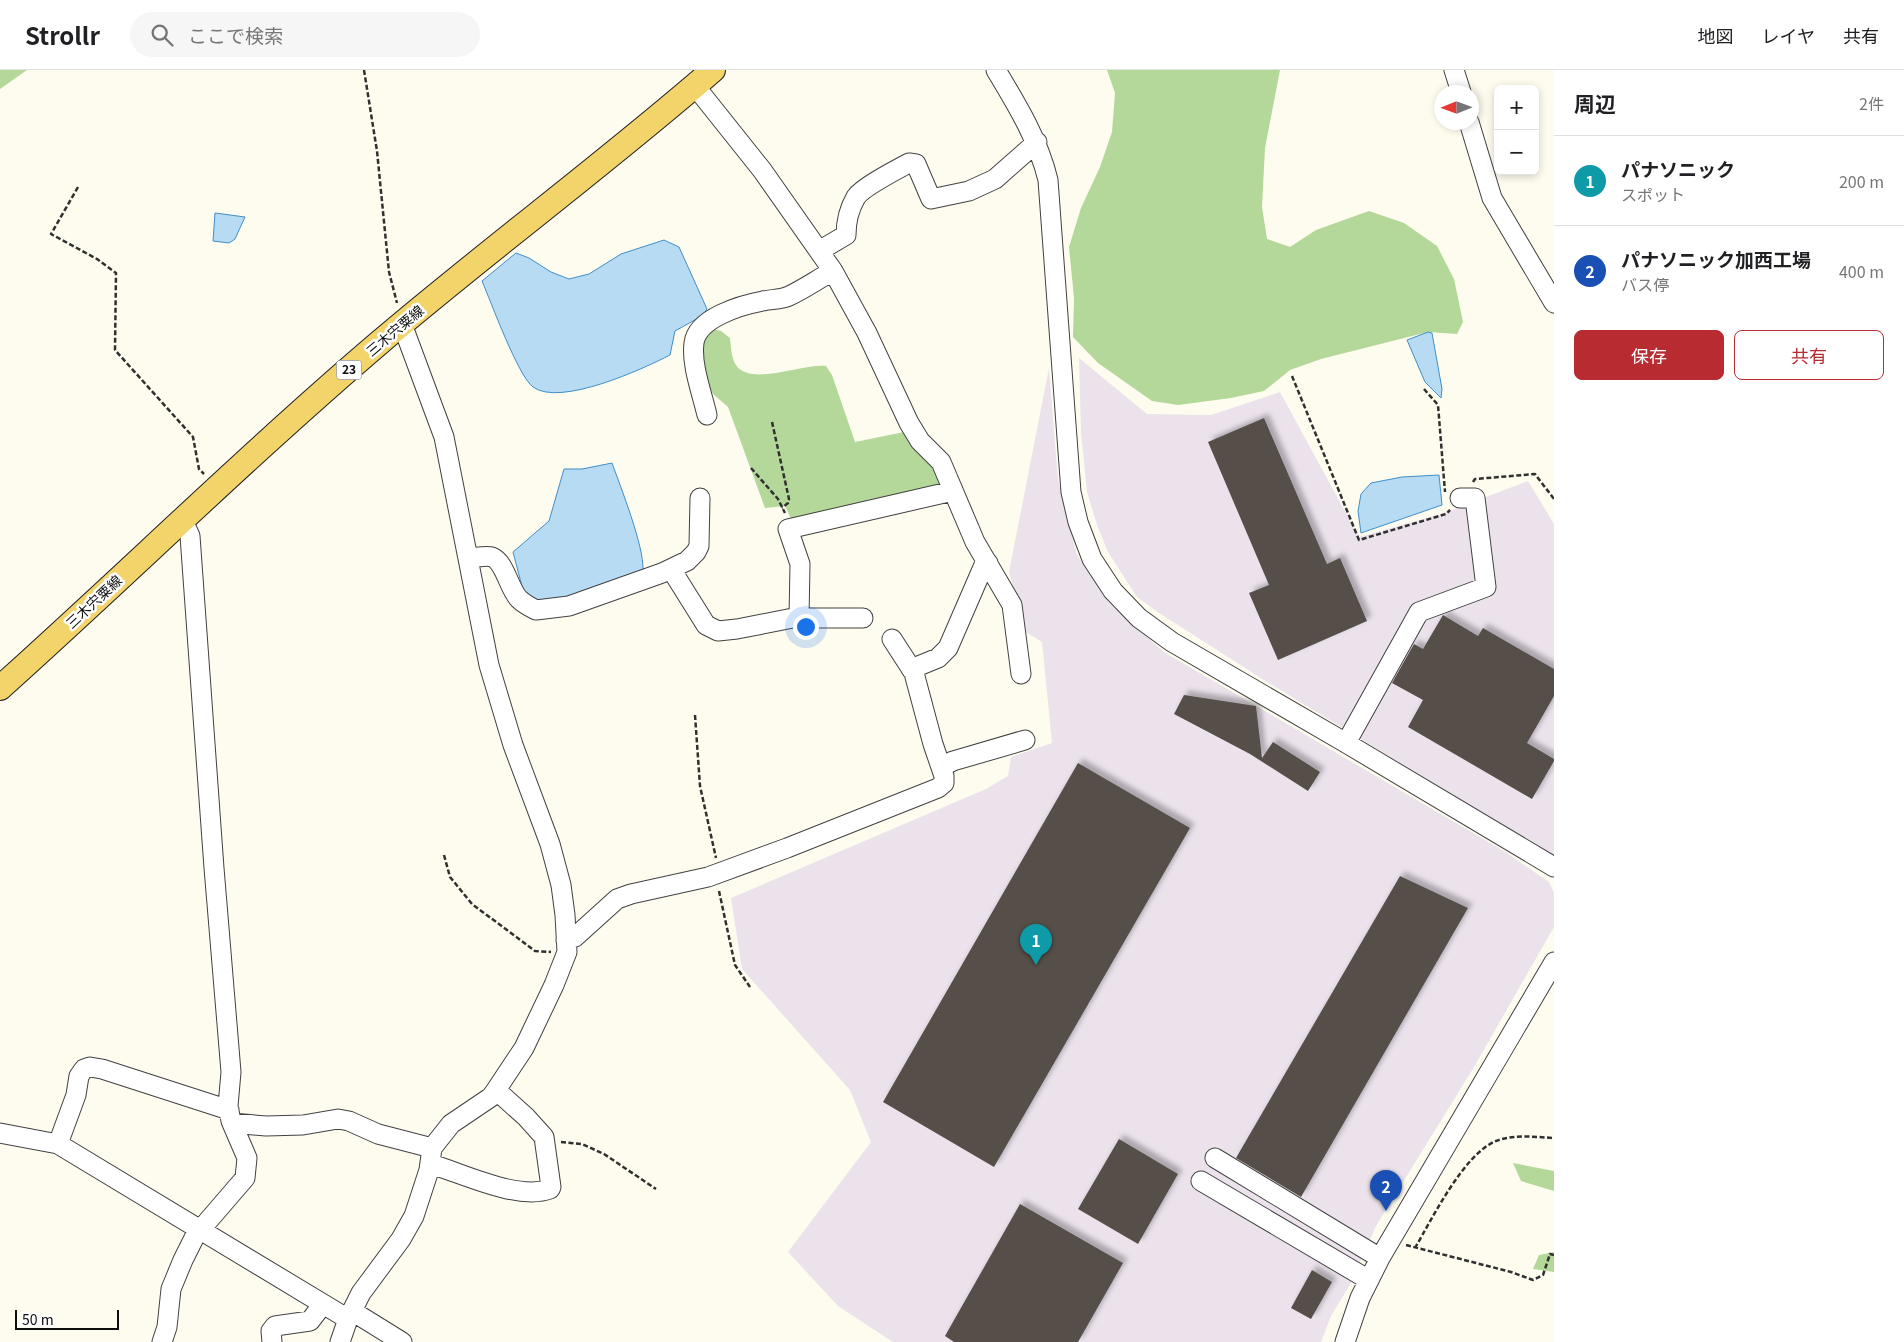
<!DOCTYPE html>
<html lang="ja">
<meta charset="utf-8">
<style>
body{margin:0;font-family:Georgia,"Noto Sans JP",serif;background:#f6f6f6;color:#202124}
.controls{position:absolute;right:15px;top:15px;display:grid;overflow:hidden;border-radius:8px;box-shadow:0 2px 8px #0003}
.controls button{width:45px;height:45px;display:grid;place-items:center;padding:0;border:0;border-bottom:1px solid #e0e0e0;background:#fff;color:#202124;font:25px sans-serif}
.compass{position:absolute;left:1434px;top:15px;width:45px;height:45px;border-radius:50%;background:#fff;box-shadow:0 2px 8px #0003;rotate:269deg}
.scale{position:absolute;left:15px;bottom:12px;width:104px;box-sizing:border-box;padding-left:5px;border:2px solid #0e0e0e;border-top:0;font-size:14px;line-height:18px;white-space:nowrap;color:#0e0e0e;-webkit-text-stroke:4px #fff;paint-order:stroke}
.you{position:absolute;left:805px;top:556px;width:18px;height:18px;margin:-12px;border:4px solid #fff;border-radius:50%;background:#1a73e8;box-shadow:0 0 0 8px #1a73e833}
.badge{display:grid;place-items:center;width:32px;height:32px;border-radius:50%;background:#b82b30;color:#fff;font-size:16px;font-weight:700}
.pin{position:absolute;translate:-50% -41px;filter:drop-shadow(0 1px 2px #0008)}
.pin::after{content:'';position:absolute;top:26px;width:18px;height:15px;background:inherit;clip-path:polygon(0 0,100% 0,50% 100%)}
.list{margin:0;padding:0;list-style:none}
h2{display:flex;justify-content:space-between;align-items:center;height:65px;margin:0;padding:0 20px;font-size:21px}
h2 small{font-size:16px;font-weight:400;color:#757577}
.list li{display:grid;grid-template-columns:32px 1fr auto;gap:15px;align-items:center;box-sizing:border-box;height:90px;padding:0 20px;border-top:1px solid #e0e0e0}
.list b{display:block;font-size:19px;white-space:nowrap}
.list p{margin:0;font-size:16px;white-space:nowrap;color:#757577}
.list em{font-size:16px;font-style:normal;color:#757577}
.actions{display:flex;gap:10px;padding:15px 20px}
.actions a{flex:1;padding:11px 0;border:1px solid #b82b30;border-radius:8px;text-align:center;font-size:18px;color:#b82b30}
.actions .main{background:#b82b30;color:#fff}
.icon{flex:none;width:28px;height:28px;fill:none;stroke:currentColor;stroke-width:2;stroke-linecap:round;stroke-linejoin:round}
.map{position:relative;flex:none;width:1554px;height:1272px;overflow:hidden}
header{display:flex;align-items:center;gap:30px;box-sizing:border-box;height:70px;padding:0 25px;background:#fff;border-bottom:1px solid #e0e0e0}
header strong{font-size:24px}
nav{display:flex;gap:28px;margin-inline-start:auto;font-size:18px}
.search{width:350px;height:45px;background:#f6f6f6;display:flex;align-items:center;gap:12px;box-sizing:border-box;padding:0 18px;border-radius:28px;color:#757577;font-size:19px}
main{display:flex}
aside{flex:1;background:#fff}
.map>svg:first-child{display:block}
.industrial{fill:#ebe2ec}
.forest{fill:#b4d79a}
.water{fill:#b6dbf3;stroke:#408fc7}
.building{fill:#564f4a;filter:url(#shadow)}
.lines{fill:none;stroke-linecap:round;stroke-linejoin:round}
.minor-casing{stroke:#414141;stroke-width:21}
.major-casing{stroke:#1f1f1f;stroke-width:26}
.path{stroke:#303030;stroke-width:2.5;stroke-dasharray:5 2.5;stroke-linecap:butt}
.minor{stroke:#fff;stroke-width:19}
.major{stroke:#f2d46b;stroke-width:24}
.labels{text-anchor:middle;stroke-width:5;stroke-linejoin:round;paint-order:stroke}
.shield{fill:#fff;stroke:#565656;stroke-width:1}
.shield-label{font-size:12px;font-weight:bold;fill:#0e0e0e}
.street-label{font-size:14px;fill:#0e0e0e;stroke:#fff}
</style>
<header>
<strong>Strollr</strong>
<div class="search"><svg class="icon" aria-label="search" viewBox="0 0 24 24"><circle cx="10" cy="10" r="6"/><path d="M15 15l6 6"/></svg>ここで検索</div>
<nav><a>地図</a><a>レイヤ</a><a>共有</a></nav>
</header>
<main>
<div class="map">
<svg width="1554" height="1272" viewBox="0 0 1554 1272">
<defs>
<filter id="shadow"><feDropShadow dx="4.5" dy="-4.5" stdDeviation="2.5" flood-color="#0004"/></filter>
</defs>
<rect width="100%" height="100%" fill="#fefcef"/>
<path class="industrial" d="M1079,288L1147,344L1211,345L1280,322L1359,467L1444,443L1528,411L1554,454V786L1267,612L1159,543L1137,527L1108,482L1097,455L1087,422L1081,363Z
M1049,298L1058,409L1077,485L1109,533L1164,582L1504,781L1549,812L1554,823V857L1474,997L1376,1156L1351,1213L1331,1246L1321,1272H893L838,1236L788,1182L871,1072L850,1020L742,899L731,828L986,719L1008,706L1011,687L1052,673L1042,572L1026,562L1009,502Z"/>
<path class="forest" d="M0,0H27L0,19Z
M1107,0H1280L1265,78L1262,137L1267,169L1290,177L1316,160L1369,141L1404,153L1437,176L1454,209L1463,252L1457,264L1428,262L1321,289L1290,300L1264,321L1231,328L1178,335L1152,331L1098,293L1073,267L1074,228L1069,177L1081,138L1100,97L1112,62L1115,23Z
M713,259L721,261L730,268C731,277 731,287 736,295C750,317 804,293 826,296L832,305L855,372L909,361L934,391L946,418L793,453L785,436L765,438L728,337L713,324L705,309L702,291L704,263Z
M1513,1093L1554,1101V1121L1521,1111Z
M1554,1182V1202L1533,1199L1539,1185Z"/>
<path class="water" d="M215,143L245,147L235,169L229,173L213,171Z
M664,170L679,177L707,239L702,246L675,261L670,285C643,299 560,337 533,317C518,306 491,232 482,211L516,183L529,188L551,202L569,209L589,204L621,184Z
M1428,262L1432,263L1442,319L1441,328L1425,312L1407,270Z
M612,393C621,418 644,476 643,500C619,510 563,535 539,530C534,529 529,526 524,524L513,482L549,451L564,399H582Z
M1439,405L1442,435L1361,463L1358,441L1361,424L1371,413L1402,407Z"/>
<path class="building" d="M1264,348L1327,494L1340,488L1367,551L1278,590L1249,523L1269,515L1208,372Z
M1443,545L1478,566L1483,558L1554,599V626L1527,673L1554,689V691L1532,729L1408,657L1423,630L1392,613L1414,574L1423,579Z
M1184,625L1256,636L1262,688L1273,672L1320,702L1308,721L1250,684L1174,644Z
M1078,693L1190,758L994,1097L883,1032Z
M1400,806L1468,838L1301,1127L1236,1088Z
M1119,1069L1178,1104L1138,1174L1078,1139Z
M1020,1134L1123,1193L1078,1272H954L945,1266Z
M1312,1200L1332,1212L1311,1249L1291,1238Z"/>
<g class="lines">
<g class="minor-casing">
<path id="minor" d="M996,0C1017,35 1038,69 1048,110L1071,422L1078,452L1092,489L1113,521L1139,548L1172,572L1346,673L1554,797
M1454,0L1461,22
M695,16L762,100L833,201L867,263L909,353L920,371L941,392L975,472L1012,535L1021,604
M1469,52L1492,128L1554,233
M819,181L846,165C846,153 849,139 856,127C863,117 896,100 909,93L916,94L931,129L969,121L995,109L1037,72
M707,345C702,323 691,295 694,273C697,248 741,235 763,231C771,229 781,230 789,226C804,219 818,209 833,201
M468,488C475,488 486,485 492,487C505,492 509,519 519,529C524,534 530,537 536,540L569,536L662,503L687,491L696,482L699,476L700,428
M671,499L706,555L718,561L737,559L793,548H863
M799,548L800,494L788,459L953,421
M911,599L938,588L948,578L984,495L988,493
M1346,673L1419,542L1486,517L1475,428H1460
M941,697L953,691L1025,670
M566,870L575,867L617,829L631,824L708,807L787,778L938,718L944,713V706L933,674L914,603L892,569
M232,1053L266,1056L303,1055L338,1049L349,1051L378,1064L432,1078
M0,1063L58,1074L348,1249
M58,1074L76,1025L79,1006L84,999L90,997L102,999L229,1040
M1215,1088L1380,1188
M430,1094C463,1103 517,1131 550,1119L551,1117L544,1067L526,1047L496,1020
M1201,1111L1369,1210
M352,1241L402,1272
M162,1272L167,1257L171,1219L183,1190L195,1166L245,1108L247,1088L231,1051L228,1036L231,1002L214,798L190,466L182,448
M272,1272L271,1261L275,1256L310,1251L323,1234
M340,1272L348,1249L361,1223L401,1169L414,1146L429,1100L432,1078L451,1054L491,1027L496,1020L524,978L554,915L567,882L565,845L561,815L550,774L513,675L489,595L444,367L402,254
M1345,1272L1360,1228L1380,1188L1554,892"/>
</g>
<g class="major-casing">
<path id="major" d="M0,618C127,504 249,384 379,273C488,180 605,94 713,0"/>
</g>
<path class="path" d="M364,0L377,81L389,202L397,233
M78,117L51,164L97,189L116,203L115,280L193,367L199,399L204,404
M1292,306L1359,470L1446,444L1450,440
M1424,319L1438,335L1445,422
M772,352L789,429L788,433L782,438
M751,398L778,429L785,443
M1473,412L1475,409L1535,404L1554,429
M695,645L700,716L716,788
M444,785L450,807L472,834L535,881L551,882
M719,821L735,895L750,917
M561,1072L582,1074L604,1084L656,1119
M1406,1175L1511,1202L1533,1210L1543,1205L1550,1184L1554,1185
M1415,1178C1433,1147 1464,1084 1496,1071C1514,1064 1535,1067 1554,1068"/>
<use href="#minor" class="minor"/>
<use href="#major" class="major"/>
</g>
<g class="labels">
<rect class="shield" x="336.5" y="290.5" width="25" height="19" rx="4"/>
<g class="shield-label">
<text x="349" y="304">23</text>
</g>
<g class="street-label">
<text transform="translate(395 261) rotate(-40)" y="5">三木宍粟線</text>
<text transform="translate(94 532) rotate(-43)" y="5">三木宍粟線</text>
</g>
</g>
</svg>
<div class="controls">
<button>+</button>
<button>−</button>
</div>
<svg class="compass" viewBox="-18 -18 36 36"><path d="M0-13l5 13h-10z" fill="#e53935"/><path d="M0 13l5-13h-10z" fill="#757577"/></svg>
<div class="scale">50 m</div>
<div class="you"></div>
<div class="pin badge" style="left:1036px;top:895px;background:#0f9aa8">1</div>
<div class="pin badge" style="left:1386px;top:1141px;background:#1a4fb4">2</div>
</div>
<aside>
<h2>周辺<small>2件</small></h2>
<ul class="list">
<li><span class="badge" style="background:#0f9aa8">1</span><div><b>パナソニック</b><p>スポット</p></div><em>200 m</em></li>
<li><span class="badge" style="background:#1a4fb4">2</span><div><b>パナソニック加西工場</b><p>バス停</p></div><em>400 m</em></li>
</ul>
<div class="actions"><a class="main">保存</a><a>共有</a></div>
</aside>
</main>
